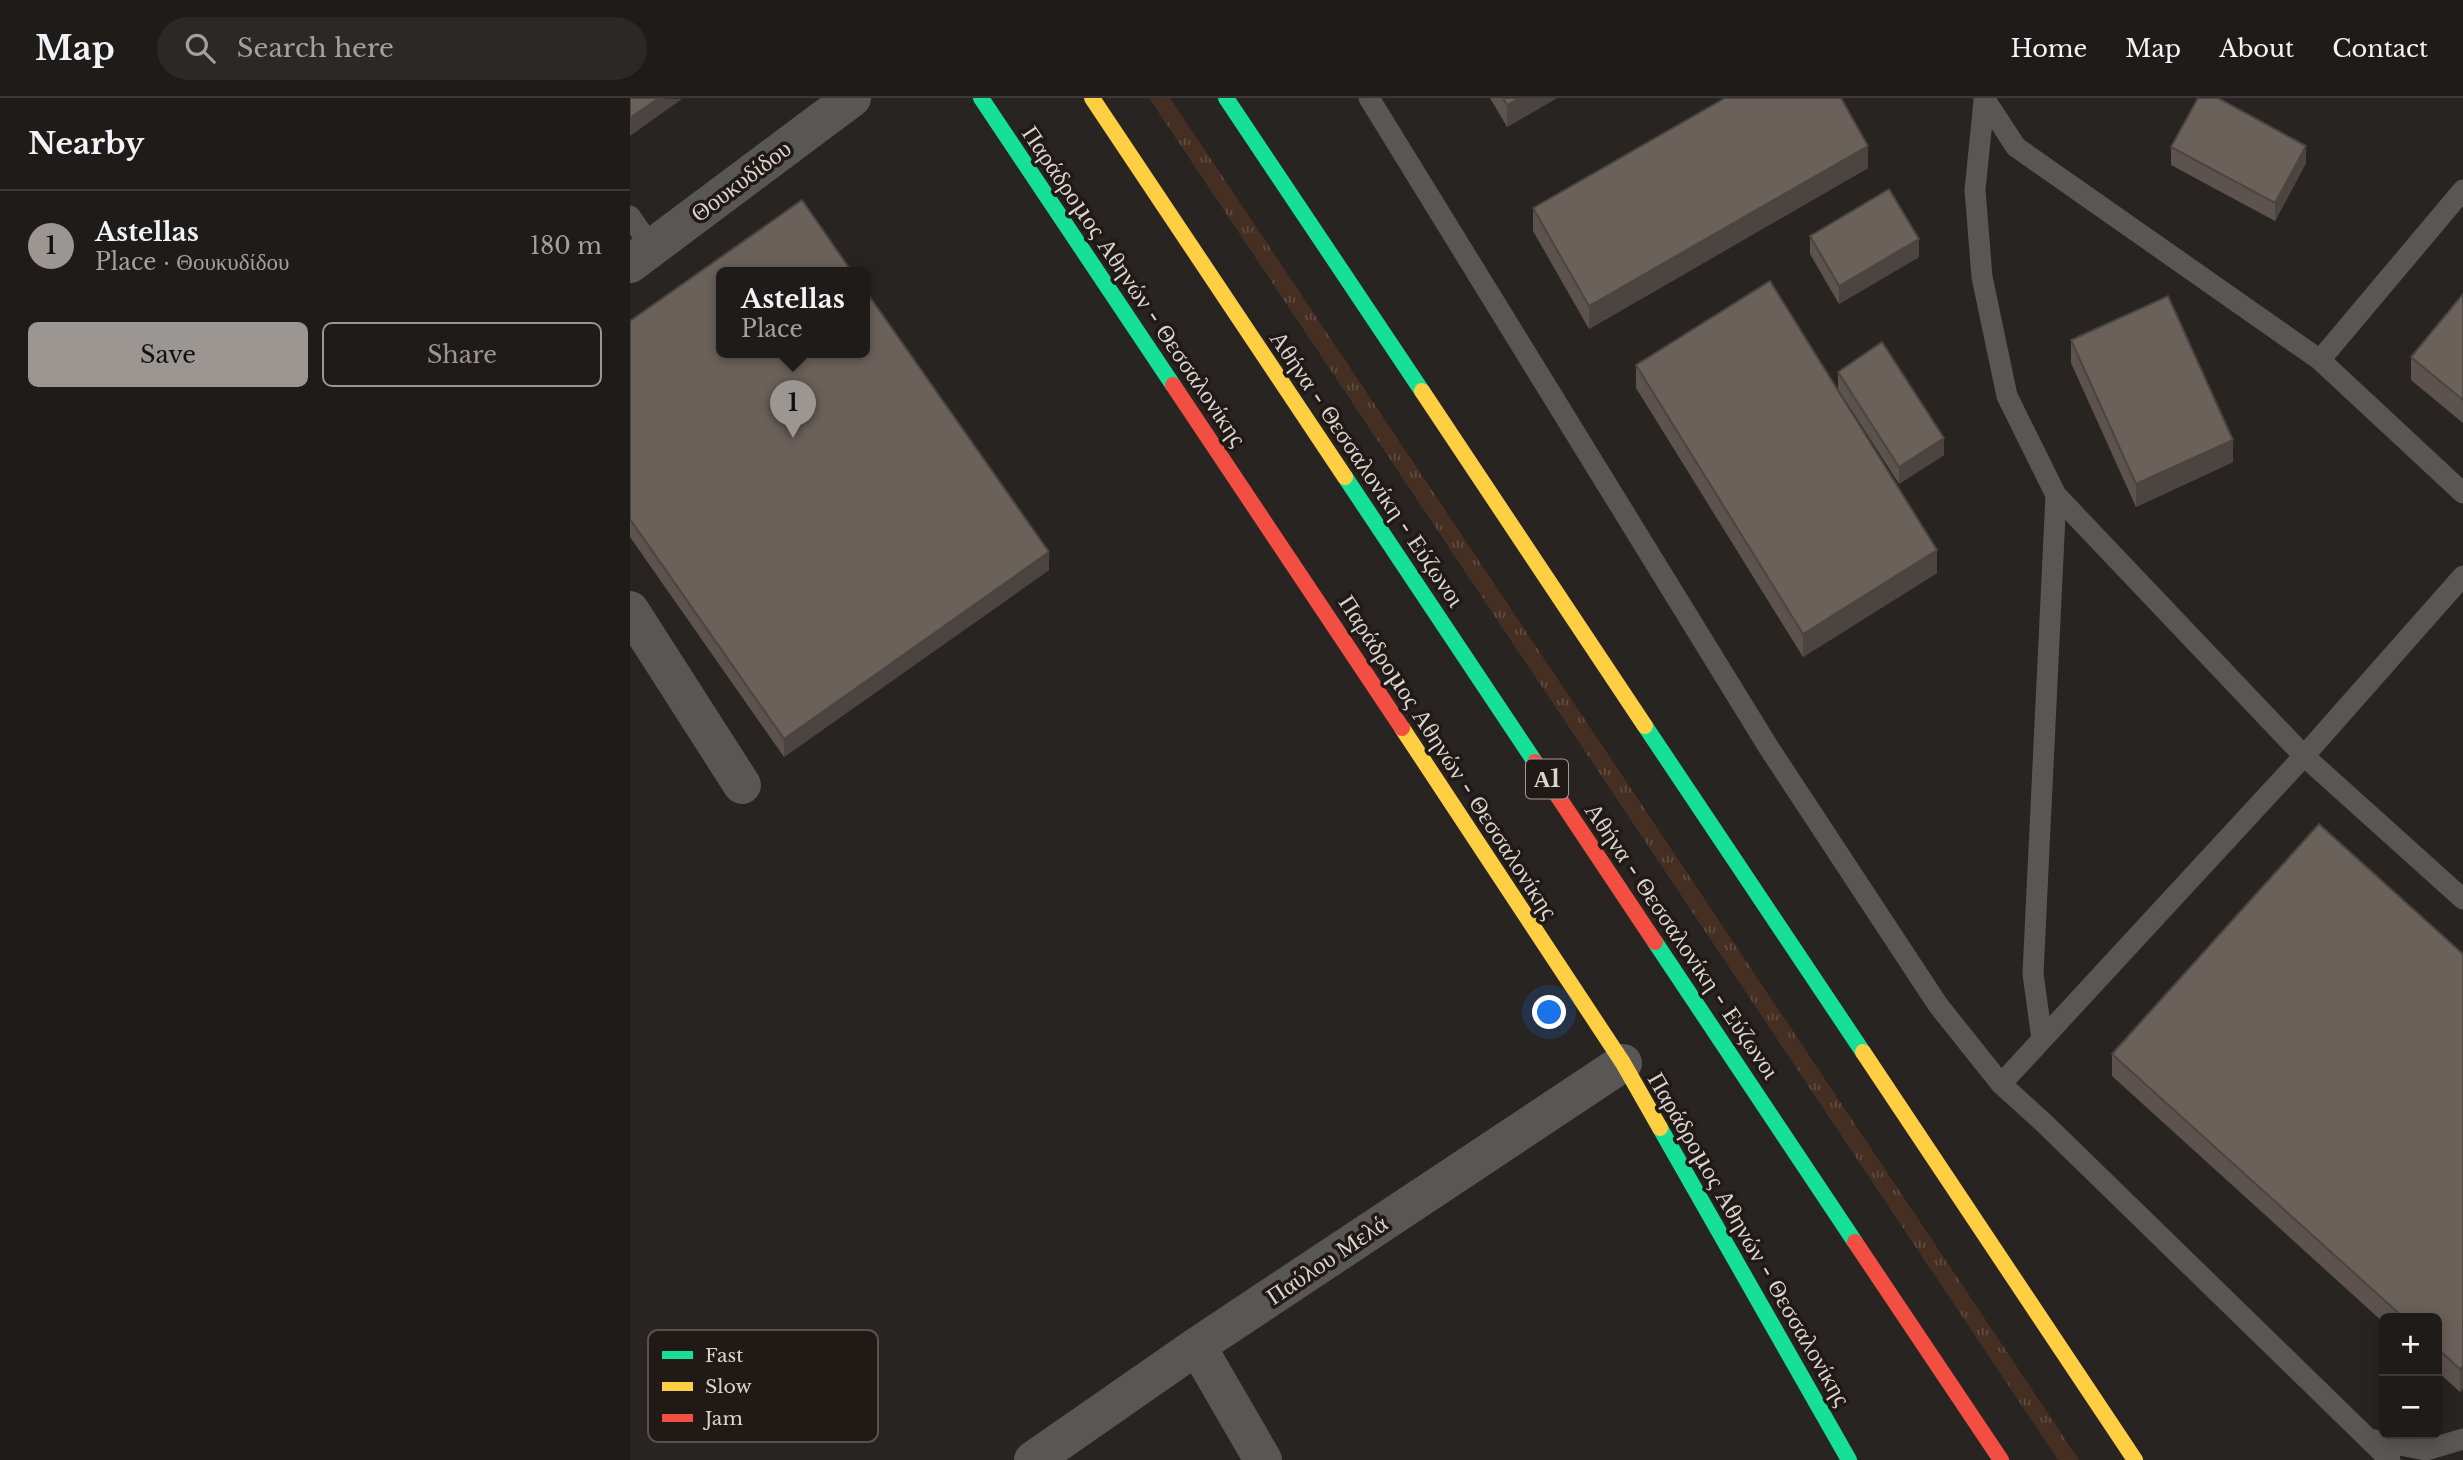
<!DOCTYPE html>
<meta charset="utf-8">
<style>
body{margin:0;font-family:"Libre Baskerville",serif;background:#2b2826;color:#f1f3f6}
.controls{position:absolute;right:21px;bottom:21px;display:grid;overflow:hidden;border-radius:10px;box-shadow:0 4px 18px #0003}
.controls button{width:63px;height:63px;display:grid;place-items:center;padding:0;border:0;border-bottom:2px solid #3c3938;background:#1e1b19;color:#f1f3f6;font:35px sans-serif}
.you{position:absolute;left:920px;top:915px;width:24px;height:24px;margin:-18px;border:5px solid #fff;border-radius:50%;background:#1a73e8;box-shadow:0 0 0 10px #1a73e833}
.badge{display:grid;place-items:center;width:46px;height:46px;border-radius:50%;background:#9c9693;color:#111;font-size:23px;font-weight:700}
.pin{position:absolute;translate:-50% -58px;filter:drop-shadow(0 2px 4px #0008)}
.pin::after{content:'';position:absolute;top:37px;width:24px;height:21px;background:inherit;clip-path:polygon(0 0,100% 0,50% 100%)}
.popup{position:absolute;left:86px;top:169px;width:154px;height:91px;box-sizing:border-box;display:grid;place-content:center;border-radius:10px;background:#1e1b19;filter:drop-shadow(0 2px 5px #0005);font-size:23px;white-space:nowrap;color:#a1a1a2}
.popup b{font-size:26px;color:#f1f3f6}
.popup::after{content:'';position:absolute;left:50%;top:100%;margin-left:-14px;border:14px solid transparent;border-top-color:#1e1b19}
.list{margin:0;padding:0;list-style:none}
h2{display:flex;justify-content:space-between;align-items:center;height:91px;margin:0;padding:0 28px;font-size:30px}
h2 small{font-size:23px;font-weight:400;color:#a1a1a2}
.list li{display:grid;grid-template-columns:46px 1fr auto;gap:21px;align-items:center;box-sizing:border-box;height:112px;padding:0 28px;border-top:2px solid #3c3938}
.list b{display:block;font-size:26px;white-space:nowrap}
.list p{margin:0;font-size:23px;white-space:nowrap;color:#a1a1a2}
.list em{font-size:23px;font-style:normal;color:#a1a1a2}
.actions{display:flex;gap:14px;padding:21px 28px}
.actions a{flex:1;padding:16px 0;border:2px solid #9c9693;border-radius:10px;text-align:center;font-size:24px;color:#9c9693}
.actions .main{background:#9c9693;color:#111}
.icon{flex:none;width:38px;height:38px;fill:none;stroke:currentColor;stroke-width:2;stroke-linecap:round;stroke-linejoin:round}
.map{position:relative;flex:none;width:1833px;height:1362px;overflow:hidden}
header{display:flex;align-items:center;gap:42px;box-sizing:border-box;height:98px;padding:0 35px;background:#1e1b19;border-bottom:2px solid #3c3938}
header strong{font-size:33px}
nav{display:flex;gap:38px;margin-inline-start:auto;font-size:24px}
.search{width:490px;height:63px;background:#2b2826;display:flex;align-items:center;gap:18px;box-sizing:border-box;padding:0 24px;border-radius:38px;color:#a1a1a2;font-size:26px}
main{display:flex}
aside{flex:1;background:#1e1b19}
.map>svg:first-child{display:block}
.grass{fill:url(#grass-tufts)}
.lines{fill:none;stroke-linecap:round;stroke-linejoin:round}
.lane{stroke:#595756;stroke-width:21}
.street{stroke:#595756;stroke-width:38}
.fast{stroke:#16e098;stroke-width:16}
.slow{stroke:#ffcf43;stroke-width:16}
.jam{stroke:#f24e42;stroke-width:16}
.wall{fill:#5c534e}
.shaded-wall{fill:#4b4440}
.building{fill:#6b615b;stroke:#4b4440;stroke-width:2}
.labels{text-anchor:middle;stroke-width:7;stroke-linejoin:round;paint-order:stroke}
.shield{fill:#211915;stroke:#a29c99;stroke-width:2}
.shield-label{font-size:23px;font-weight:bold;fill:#dad4d1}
.street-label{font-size:24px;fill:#dad4d1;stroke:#211915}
.key{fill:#211915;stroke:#58514d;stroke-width:2}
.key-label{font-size:19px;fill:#dad4d1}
</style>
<header>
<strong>Map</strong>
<div class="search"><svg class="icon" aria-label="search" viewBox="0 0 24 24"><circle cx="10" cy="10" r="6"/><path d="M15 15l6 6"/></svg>Search here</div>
<nav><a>Home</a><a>Map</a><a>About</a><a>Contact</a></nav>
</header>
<main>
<aside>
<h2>Nearby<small></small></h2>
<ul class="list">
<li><span class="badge">1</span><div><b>Astellas</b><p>Place · Θουκυδίδου</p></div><em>180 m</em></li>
</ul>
<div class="actions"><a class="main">Save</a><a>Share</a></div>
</aside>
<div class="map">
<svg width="1833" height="1362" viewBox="0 0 1833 1362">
<defs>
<pattern id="grass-tufts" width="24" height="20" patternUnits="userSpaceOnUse" patternTransform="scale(1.75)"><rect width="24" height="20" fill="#452f22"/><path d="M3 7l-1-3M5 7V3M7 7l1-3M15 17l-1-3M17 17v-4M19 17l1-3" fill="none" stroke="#5f4c41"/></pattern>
</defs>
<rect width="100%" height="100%" fill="#282421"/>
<path class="grass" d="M519,0H540L1449,1362H1428Z"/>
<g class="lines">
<path class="lane" d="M739,0L1139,650L1308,907L1371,986L1414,1025L1760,1362
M1354,0L1386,49L1690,262L1833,395
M1354,3L1345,92L1352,179L1377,298L1426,397L1674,658L1833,801
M0,118L22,150
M1690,262L1833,92
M1412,941L1403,876L1426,397
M1371,986L1674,658L1833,478
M1739,1341L1796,1352L1833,1341"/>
<path class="street" d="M0,166L222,0
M0,512L112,687
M567,1248L633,1362
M403,1362L567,1248L993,965"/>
<path class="fast" d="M351,0L543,287
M596,0L792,293
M715,379L905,664
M1015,628L1233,954
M1025,844L1225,1144
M1030,1030L1219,1362"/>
<path class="slow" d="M462,0L715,379
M792,293L1015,628
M772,630L993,965L1030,1030
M1233,954L1505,1362"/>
<path class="jam" d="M543,287L772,630
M905,664L1025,844
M1225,1144L1371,1362"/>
</g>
<path class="wall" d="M860,0H927L877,29Z
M1541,49L1676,65L1645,123L1541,67Z
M1238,70L959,231L903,133V110Z
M1180,138L1289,159L1209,206L1180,156Z
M1833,196V325L1781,282V259Z
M0,223L419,472L154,659L0,439Z
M1441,242L1603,364L1506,409L1441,265Z
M1006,267L1307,475L1173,559L1006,290Z
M1208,274L1314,357L1269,386L1208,291Z
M1833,856L1830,1294L1807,1273V1220H1754V1225L1482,978V956Z"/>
<path class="shaded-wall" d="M29,0L52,1L0,38V20Z
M889,0H927L877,29V7Z
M1238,48V70L959,231V208Z
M1676,48V65L1645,123V105Z
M1289,141V159L1209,206V188Z
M1314,340V357L1269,386V369Z
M1603,342V364L1506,409V386Z
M1307,452V475L1173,559V536Z
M419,454V472L154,659V641Z
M1833,1268V1291L1830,1294V1271Z"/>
<path class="building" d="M0,0H29L0,20Z
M873,0H889L877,7Z
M1095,0H1211L1238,48L959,208L903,110Z
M1568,0H1588L1676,48L1645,105L1541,49Z
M1259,91L1289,141L1209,188L1180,138Z
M172,102L222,174H91V254H235V192L419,454L154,641L0,421V223Z
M1140,183L1307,452L1173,536L1006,267Z
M1833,196V302L1781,259Z
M1538,198L1603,342L1506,386L1441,242Z
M1252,244L1314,340L1269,369L1208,274Z
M1689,726L1833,856V1268L1830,1271L1807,1250V1220H1774L1482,956Z"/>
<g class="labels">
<rect class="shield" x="896" y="661.5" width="42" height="39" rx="5"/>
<g class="shield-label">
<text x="917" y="689">Α1</text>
</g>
<g class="street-label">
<text transform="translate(111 83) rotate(-37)" y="8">Θουκυδίδου</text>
<text transform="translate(504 188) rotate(56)" y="8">Παράδρομος Αθηνών - Θεσσαλονίκης</text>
<text transform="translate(737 371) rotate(56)" y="8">Αθήνα - Θεσσαλονίκη - Εύζωνοι</text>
<text transform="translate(818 659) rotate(57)" y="8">Παράδρομος Αθηνών - Θεσσαλονίκης</text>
<text transform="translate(1052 843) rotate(56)" y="8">Αθήνα - Θεσσαλονίκη - Εύζωνοι</text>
<text transform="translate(1119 1141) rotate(60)" y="8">Παράδρομος Αθηνών - Θεσσαλονίκης</text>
<text transform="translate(697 1162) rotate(-34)" y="8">Παύλου Μελά</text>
</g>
</g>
<rect x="18" y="1232" width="230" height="112" rx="10" class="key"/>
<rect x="32" y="1253" width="31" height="8" fill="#16e098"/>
<rect x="32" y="1284" width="31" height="9" fill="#ffcf43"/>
<rect x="32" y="1316" width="31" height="8" fill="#f24e42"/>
<g class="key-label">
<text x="75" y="1264">Fast</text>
<text x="75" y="1295">Slow</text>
<text x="75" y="1327">Jam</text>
</g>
</svg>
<div class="controls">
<button>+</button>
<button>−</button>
</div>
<div class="you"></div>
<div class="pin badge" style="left:163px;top:340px">1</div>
<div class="popup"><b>Astellas</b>Place</div>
</div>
</main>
